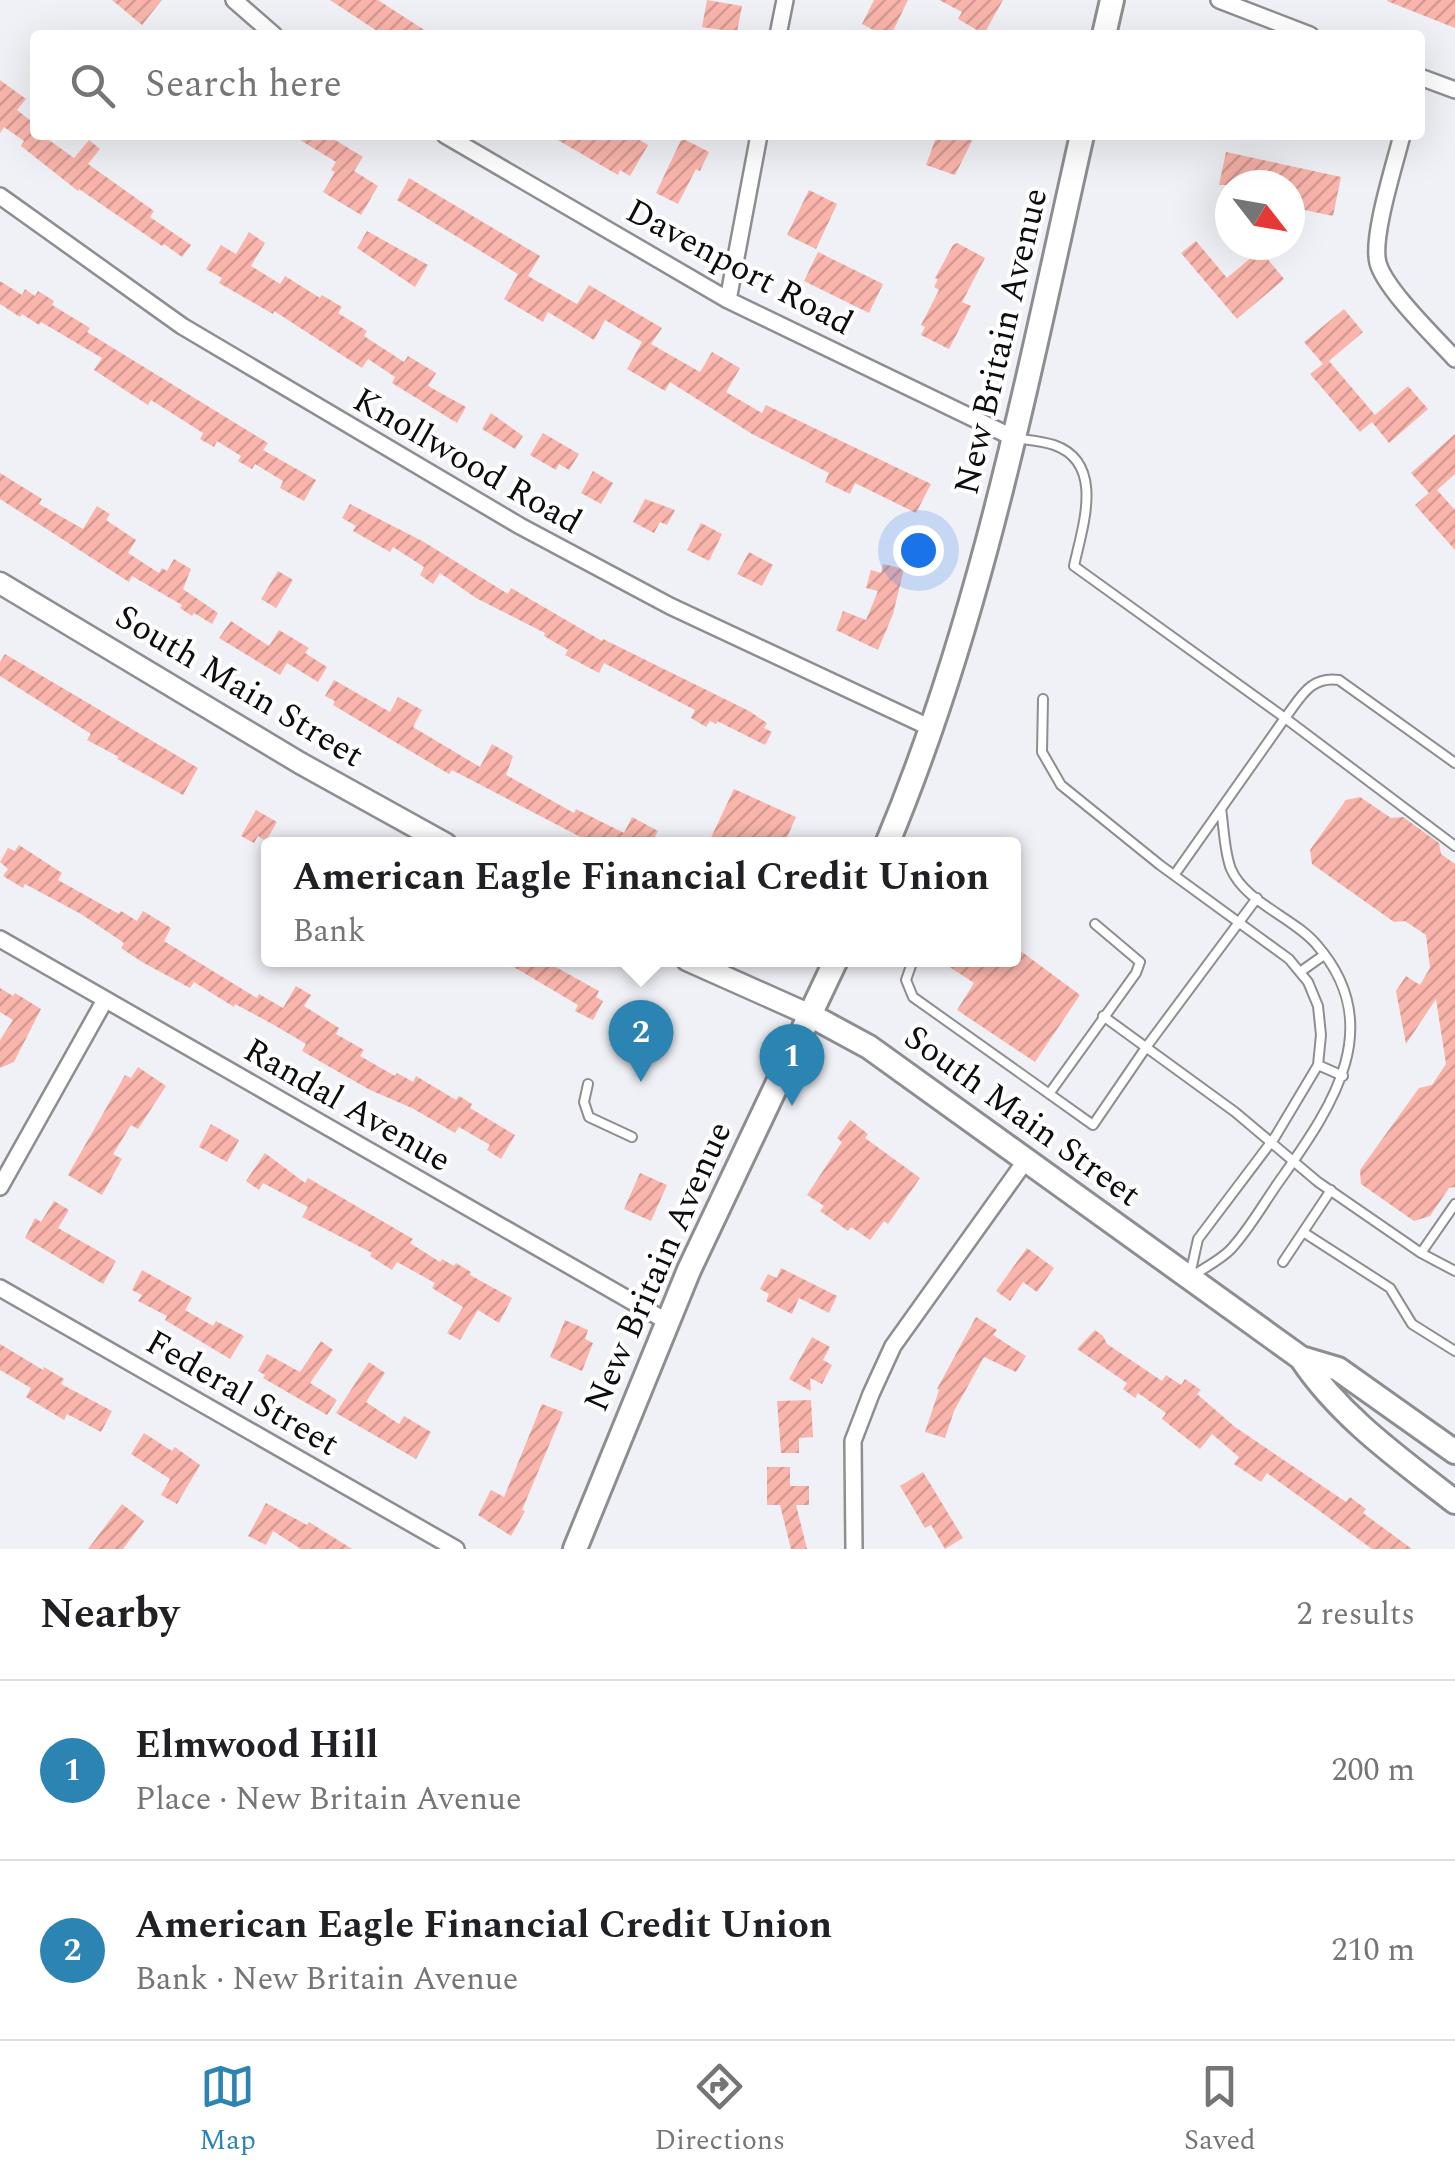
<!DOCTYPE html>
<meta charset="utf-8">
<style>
body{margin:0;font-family:Spectral,serif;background:#f6f6f6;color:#202124}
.compass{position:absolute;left:1215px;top:170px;width:90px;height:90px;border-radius:50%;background:#fff;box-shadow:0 10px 40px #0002;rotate:121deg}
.you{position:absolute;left:918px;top:550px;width:35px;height:35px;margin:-25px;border:8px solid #fff;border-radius:50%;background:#1a73e8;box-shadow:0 0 0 15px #1a73e833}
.badge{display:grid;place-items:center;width:65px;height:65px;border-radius:50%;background:#2c84b2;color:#fff;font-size:32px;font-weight:700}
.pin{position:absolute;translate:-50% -82px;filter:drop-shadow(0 2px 5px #0008)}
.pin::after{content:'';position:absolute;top:52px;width:35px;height:30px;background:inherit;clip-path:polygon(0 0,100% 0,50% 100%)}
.popup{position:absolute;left:261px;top:837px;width:760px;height:130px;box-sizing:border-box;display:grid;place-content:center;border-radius:10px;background:#fff;filter:drop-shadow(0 2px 8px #0005);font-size:32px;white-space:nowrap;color:#757577}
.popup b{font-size:38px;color:#202124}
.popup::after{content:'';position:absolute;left:50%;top:100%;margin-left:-20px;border:20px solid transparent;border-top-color:#fff}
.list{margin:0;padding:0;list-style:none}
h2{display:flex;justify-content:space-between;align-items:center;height:130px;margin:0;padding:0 40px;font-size:42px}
h2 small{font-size:32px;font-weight:400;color:#757577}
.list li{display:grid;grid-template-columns:65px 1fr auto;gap:30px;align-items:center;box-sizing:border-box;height:180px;padding:0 40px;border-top:2px solid #e0e0e0}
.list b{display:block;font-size:38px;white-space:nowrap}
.list p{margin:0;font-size:32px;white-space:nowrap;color:#757577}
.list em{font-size:32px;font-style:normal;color:#757577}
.icon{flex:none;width:55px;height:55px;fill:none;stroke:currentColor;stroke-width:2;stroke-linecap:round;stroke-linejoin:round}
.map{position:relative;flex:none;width:1455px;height:1549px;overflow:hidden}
.search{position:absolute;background:#fff;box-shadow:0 10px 40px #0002;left:30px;right:30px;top:30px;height:110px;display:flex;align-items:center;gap:25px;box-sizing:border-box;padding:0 35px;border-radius:10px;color:#757577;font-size:38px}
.sheet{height:490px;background:#fff}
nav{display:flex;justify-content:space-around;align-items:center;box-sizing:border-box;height:140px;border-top:2px solid #e0e0e0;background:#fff;font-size:28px;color:#757577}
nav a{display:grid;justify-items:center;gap:5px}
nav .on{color:#2c84b2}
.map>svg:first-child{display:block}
.building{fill:url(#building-hatch)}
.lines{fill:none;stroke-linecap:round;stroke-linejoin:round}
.service-casing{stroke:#8d8e92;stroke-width:12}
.minor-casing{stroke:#8d8e92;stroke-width:20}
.tertiary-casing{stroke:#8d8e92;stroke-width:25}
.secondary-casing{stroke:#8d8e92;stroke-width:28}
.service{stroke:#fff;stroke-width:8}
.minor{stroke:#fff;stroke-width:15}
.tertiary{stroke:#fff;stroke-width:20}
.secondary{stroke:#fff;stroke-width:22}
.labels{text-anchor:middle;stroke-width:8;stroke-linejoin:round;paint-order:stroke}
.street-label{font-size:35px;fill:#0c0d0e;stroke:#fff}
</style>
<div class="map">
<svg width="1455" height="1549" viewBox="0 0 1455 1549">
<defs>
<pattern id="building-hatch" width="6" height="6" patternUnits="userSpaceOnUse" patternTransform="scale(2.5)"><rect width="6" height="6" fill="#f9b5ab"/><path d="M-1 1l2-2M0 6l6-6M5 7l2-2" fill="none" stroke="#d49a92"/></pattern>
</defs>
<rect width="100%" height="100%" fill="#f0f1f6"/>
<path class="building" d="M112,0H162L142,25Z
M330,0H378L432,35H383Z
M707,0L742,6L737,32L702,27Z
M874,0H908L891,35H883L862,24Z
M939,0H1003L984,34L958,19L962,12Z
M1388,0H1455V28L1387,1Z
M0,80L26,99L17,110L35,124V135H42L74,158L89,140L100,149L88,164L154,211L150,217L191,245L182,257L164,244L162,246L79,189L78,191L21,146L24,141L4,127L0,133Z
M292,135H327L363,157L354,171L378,186L361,215L323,192L335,172L331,170L336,162Z
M549,135H631L648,145L630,176L620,170L618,175Z
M937,135H975L955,175L926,165Z
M682,138L709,152L700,171L696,169L678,204L656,193Z
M1226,152L1341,177L1333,216L1290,207V185H1219Z
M409,178L540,256L528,276L577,304L589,285L662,328L651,344L700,372L712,352L740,368L726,392L762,413L766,405L931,484L916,513L855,483L850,494L825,482L829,473L752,434L670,382L665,391L627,369L642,342L605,320L594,340L548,312L543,322L504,299L518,274L397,200Z
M809,190L837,204L816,249L787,235Z
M367,231L428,265L415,287L357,248Z
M249,232L265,243L251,266L280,284L285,276L320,298L322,295L342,307L338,313L367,331L364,336L404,362L408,356L436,373L428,386L466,407L457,423L392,383L395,377L368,359L362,368L274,311L273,314L219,283L222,278L206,269L221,245L236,254Z
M1196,241L1227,278L1260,250L1284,279L1237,319L1181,253Z
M957,243L985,258L962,302L971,306L949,349L921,335L925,327L921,325L939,290L934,287L938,279L935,278L953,245Z
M818,252L883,284L869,313L804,281Z
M0,281L22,295L25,289L35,296L38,291L54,301L52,305L90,328L87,332L268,443L263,450L316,480L304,501L280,488L283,481L255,464L252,469L238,461L241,456L217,441L214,447L200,439L203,433L151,400L148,405L94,370L102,358L41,322L39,325L22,314L20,317L0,304Z
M1344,309L1363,332L1329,361L1375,415L1408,386L1428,409L1389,443L1372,422L1360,432L1310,374L1323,364L1304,342Z
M491,413L523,436L515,449L482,429Z
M543,433L579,454L569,470L559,464L556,470L530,455Z
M1455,434V474L1437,490L1455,510V550L1415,505L1429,493L1411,473Z
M593,471L613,483L601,504L581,493Z
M0,473L42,499L39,504L83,529L97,506L110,514L106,520L136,540L128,553L159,573L162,568L167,571L174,559L191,569L183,589L218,613L212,624L194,613L192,616L180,608L182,605L132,576L129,582L0,499Z
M645,499L675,510L667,525L660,522L654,533L633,522Z
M350,504L424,542L508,594L511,588L602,641L603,639L749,711L767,723L764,728L772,732L765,745L717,721L716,724L710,721L706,727L691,718L695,710L604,663L599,673L565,655L568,650L544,636L545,633L476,598L440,573L433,584L420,575L424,567L393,547L390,552L353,531L356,526L342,518Z
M701,523L722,534L709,561L687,550Z
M749,552L773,565L762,586L737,574Z
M883,564L904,569L893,614L878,650L836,630L843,611L866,620L878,591L866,588L871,570L881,573Z
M278,571L293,580L276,608L261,599Z
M231,621L269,646L279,630L309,648L305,653L327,667L318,682L287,663L280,675L219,638Z
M5,654L198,768L183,795L117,759L119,757L87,740L91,734L0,676V662Z
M334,680L390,712L398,697L422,710L413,727L480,767L492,744L513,756L506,775L574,813L576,809L624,833L632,817L658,831L651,844H594L452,770L449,774L333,705L335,701L325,696Z
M734,789L796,817L784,844H708Z
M1360,797L1391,818L1403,817L1414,825L1439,843L1441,854L1455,864V1187L1449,1188L1430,1216L1414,1221L1361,1184L1360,1170L1419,1088L1432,1085L1446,1064L1436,999L1406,1044L1396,991L1406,976L1420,985L1430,968L1426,935L1405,921L1394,922L1312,864L1310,850L1346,800Z
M256,810L277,822L266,841L258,836L254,843L241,836Z
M19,845L62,873L58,880L119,914L121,911L137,921L143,911L171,928L164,941L257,998L259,994L283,1008L296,986L311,995L304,1006L339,1028L336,1034L364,1050L360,1056L395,1076L397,1073L413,1082L416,1076L456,1100L459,1096L472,1104L470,1108L515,1135L501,1159L487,1150L490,1145L459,1127L455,1133L412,1108L370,1090L302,1051L306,1044L274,1025L235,1004L234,1007L194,982L190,988L142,962L121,948L124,943L81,914L25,884L23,888L3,876L8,869L0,862L8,848L15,851Z
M1014,946L1080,995L1035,1062L957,1010L974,983L939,960H1014Z
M502,960H543L599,991L596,997L603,1001L593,1020L575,1011L578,1005Z
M0,988L13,996L15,993L41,1009L14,1062L0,1068V1040L13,1020L0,1012Z
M138,1067L166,1086L138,1129L131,1125L113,1154L122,1159L102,1195L68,1175L125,1075L131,1078Z
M850,1120L868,1134L865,1138L920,1178L888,1224L884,1221L870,1240L851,1227L848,1231L820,1211L824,1206L807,1195L842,1142L837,1138Z
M211,1124L239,1140L227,1162L199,1147Z
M265,1153L305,1183L308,1178L413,1239L410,1243L440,1262L442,1259L454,1266L456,1263L471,1272L470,1275L512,1298L499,1323L478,1310L460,1340L447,1333L463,1307L432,1288L435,1283L397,1262L392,1270L370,1256L372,1253L302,1217L308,1207L263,1183L259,1190L246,1181Z
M640,1173L667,1185L651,1221L624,1209Z
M54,1201L69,1210L58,1228L116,1261L103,1284L25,1238L35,1218L41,1222Z
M1027,1248L1054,1268L1037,1292L1023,1282L1010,1301L996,1291Z
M781,1268L837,1296L829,1313L799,1298L792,1314L766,1301L769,1294L760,1289L768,1274L777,1278Z
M142,1270L192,1298L185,1310L213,1326L216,1321L244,1336L230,1359L165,1320L167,1316L138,1301L142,1295L132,1290Z
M976,1317L997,1330L993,1335L1026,1356L1016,1372L984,1357L954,1411L945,1438L925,1432L939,1390L937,1389Z
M565,1320L588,1330L585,1339L593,1343L582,1371L550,1357Z
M1095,1330L1103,1336L1107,1344L1162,1381L1166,1375L1181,1385L1185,1379L1201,1390L1197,1394L1235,1427L1346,1502L1350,1497L1366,1509L1363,1513L1412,1549H1372L1267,1473L1261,1482L1234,1464L1239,1457L1212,1434L1200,1449L1162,1419L1166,1413L1138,1393L1135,1398L1123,1389L1127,1383L1077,1349Z
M812,1337L830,1347L823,1360L832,1365L822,1384L810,1378L811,1391L789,1379Z
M321,1341L333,1350L310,1383L337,1400L327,1415L263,1378L265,1375L258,1371L267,1354L300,1372Z
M0,1344L43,1370L44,1367L64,1379L61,1384L112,1411L101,1432L67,1414L64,1420L26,1397L31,1388L0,1370Z
M369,1362L385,1373L366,1402L399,1424L404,1416L431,1432L416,1459L336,1413Z
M811,1400L813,1437L799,1438V1453H781L777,1401Z
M542,1404L563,1412L522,1510L525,1511L511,1536L478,1515L491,1490L504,1497Z
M144,1433L172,1451L175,1447L200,1465L177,1504L161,1495L170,1479L131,1454Z
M767,1467H790V1486H809V1505H796L807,1549H791L780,1505H767Z
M923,1472L963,1538L945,1549L931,1525L925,1528L900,1486Z
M266,1503L307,1525L309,1522L352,1549H301L273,1531L266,1545L248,1536Z
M122,1504L144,1521L123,1549H88Z"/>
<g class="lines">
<g class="service-casing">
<path id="service" d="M1015,438C1027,440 1042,441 1054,445C1106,463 1082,528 1074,566L1285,718C1301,697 1310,676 1339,680L1455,763
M1043,699L1042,752L1061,785L1160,865L1289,959L1308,982L1318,1006L1321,1035L1318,1065L1275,1137L1198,1239L1190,1275
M1175,874L1285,718L1455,846
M913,960L906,980L913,997L1093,1125L1147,1046L1257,898
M1300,972L1324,955
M1103,1016L1235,1112L1318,1182L1421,1253L1455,1271
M1318,1065L1343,1076
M588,1084L584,1102L589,1117L632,1137
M1049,1094L1136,973L1140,962L1095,924
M1303,1232L1390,1288L1412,1324L1455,1351
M1421,1253L1455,1204
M1283,1262L1331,1190
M1193,1276C1204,1268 1220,1260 1230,1250C1250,1229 1266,1199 1283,1176C1334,1104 1387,1024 1316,944C1294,918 1245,902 1231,869C1224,851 1224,827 1221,809"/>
</g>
<g class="minor-casing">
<path id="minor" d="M234,0L274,35
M1219,0L1310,35
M778,35L785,0
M1420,77L1455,90
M445,135L728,300L1014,438
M1402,135C1395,164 1371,237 1378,263C1385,289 1435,337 1455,359
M0,196L182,326L520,526L670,606L933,729
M728,300L759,135
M0,939L666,1321
M0,1187L105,1000
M0,1288L456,1549
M854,1549L853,1441L871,1394L893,1346L1026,1160"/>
</g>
<g class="tertiary-casing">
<path id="tertiary" d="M0,583L300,763L446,844
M687,960L810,1015"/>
</g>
<g class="secondary-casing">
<path id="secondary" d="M1104,35L1112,0
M887,844C982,617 1028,375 1082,135
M810,1015L869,1047L1301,1358L1338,1369L1455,1452
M1301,1358C1340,1417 1400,1459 1455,1502
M575,1549L689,1270L836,960"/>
</g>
<use href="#service" class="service"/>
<use href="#minor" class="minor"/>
<use href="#tertiary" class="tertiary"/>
<use href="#secondary" class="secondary"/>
</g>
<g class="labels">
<g class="street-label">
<text transform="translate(740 266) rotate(28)" y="12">Davenport Road</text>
<text transform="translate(1000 341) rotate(-77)" y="12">New Britain Avenue</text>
<text transform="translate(468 460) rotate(30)" y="12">Knollwood Road</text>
<text transform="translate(240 685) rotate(31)" y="12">South Main Street</text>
<text transform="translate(348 1104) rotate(30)" y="12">Randal Avenue</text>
<text transform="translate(1023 1115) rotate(36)" y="12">South Main Street</text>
<text transform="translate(657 1266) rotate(-66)" y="12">New Britain Avenue</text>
<text transform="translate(243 1392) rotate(30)" y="12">Federal Street</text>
</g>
</g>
</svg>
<svg class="compass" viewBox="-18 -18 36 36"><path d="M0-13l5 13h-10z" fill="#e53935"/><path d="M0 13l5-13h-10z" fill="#757577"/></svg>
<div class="you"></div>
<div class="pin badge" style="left:792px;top:1106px">1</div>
<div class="pin badge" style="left:641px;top:1082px">2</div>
<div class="popup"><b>American Eagle Financial Credit Union</b>Bank</div>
<div class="search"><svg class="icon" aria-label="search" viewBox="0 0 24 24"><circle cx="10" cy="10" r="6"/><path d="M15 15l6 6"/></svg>Search here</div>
</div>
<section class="sheet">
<h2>Nearby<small>2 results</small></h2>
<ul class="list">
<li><span class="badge">1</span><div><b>Elmwood Hill</b><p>Place · New Britain Avenue</p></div><em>200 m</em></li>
<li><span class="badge">2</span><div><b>American Eagle Financial Credit Union</b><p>Bank · New Britain Avenue</p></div><em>210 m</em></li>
</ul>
</section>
<nav>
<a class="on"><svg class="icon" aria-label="map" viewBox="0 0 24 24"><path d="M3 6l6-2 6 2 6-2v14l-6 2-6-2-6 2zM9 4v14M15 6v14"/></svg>Map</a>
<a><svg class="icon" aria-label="directions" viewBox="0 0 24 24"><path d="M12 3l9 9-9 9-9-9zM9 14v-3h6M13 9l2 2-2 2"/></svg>Directions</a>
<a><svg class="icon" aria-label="saved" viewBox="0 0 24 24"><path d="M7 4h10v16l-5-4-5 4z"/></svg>Saved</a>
</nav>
